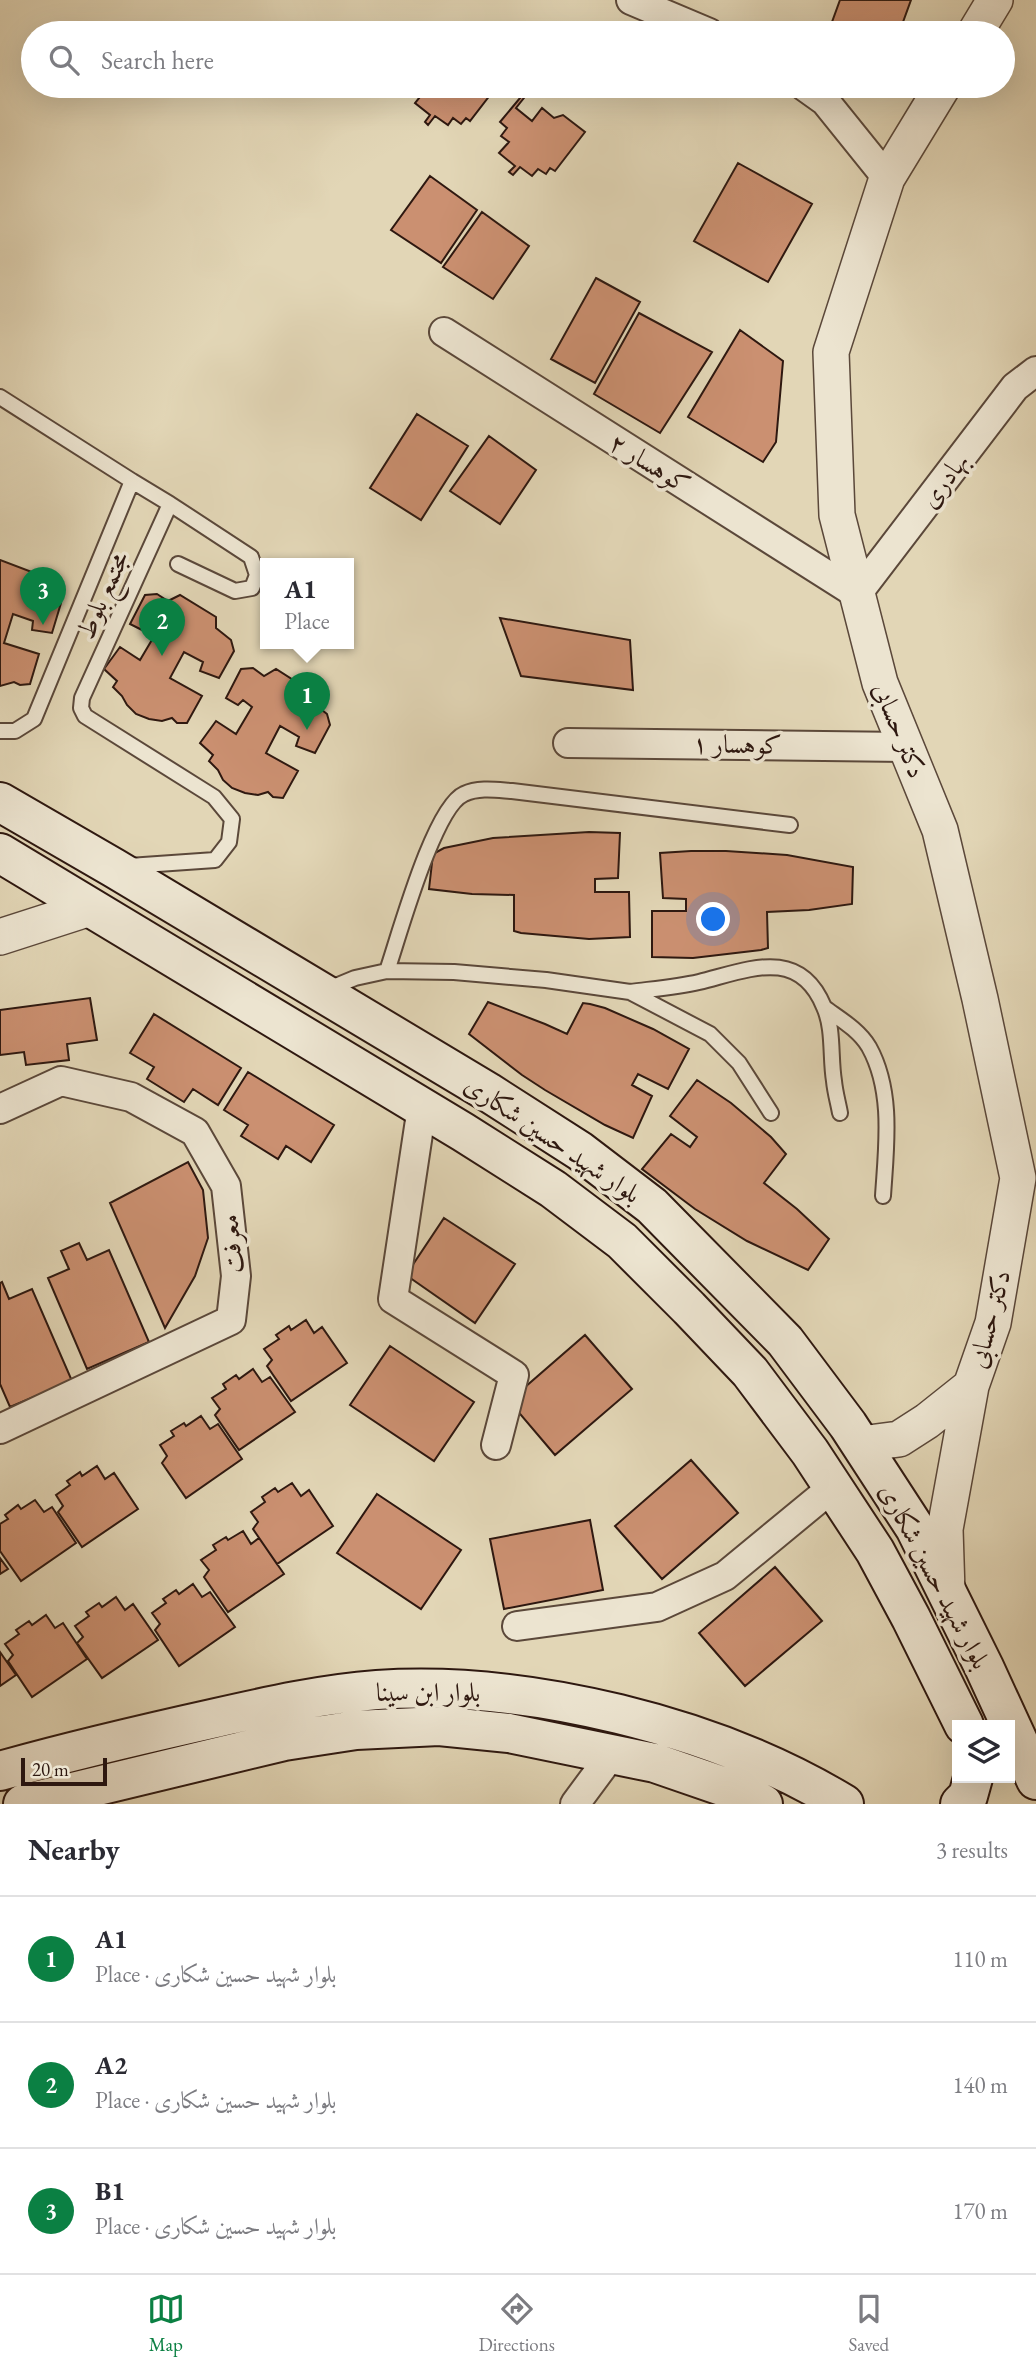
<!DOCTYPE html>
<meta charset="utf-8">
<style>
body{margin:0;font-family:"EB Garamond",Amiri,serif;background:#f7f7f7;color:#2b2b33}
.controls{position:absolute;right:21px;bottom:21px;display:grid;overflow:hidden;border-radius:0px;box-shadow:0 7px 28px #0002}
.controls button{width:63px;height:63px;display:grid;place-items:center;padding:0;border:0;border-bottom:2px solid #e1e1e2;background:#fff;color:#2b2b33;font:35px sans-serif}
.scale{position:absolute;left:21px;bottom:18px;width:86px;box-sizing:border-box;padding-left:7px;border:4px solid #2e1810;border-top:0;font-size:19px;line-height:24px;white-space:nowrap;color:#2e1810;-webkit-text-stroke:5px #ece4d0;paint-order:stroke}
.you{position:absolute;left:714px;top:920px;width:24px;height:24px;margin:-18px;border:5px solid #fff;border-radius:50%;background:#1a73e8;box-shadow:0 0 0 10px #1a73e833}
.badge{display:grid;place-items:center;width:46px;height:46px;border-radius:50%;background:#0b8043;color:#fff;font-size:23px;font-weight:700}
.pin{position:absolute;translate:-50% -58px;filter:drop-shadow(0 2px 4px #0008)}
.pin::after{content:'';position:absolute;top:37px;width:24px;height:21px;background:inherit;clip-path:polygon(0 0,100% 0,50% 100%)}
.popup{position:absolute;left:260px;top:558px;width:94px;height:91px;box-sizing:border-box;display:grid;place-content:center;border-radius:0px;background:#fff;filter:drop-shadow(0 2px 5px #0005);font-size:23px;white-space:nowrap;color:#7c7c81}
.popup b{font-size:26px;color:#2b2b33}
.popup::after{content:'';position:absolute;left:50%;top:100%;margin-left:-14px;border:14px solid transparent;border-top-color:#fff}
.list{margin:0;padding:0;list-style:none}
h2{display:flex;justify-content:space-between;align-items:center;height:91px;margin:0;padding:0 28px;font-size:30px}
h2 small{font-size:23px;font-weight:400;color:#7c7c81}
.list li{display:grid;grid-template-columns:46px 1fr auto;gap:21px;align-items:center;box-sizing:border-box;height:126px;padding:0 28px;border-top:2px solid #e1e1e2}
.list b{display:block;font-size:26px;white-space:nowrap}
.list p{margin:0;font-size:23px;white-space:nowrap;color:#7c7c81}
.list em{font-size:23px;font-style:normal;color:#7c7c81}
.icon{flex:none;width:38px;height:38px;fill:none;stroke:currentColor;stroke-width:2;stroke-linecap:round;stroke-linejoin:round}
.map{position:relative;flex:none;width:1036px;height:1804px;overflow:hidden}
.search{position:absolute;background:#fff;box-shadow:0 7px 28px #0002;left:21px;right:21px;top:21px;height:77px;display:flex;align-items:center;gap:18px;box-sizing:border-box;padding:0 24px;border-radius:38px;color:#7c7c81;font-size:26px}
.sheet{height:469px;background:#fff}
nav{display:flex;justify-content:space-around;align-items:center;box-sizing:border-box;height:98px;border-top:2px solid #e1e1e2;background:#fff;font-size:19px;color:#7c7c81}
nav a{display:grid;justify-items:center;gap:4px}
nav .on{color:#0b8043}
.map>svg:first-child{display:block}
.building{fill:#cb9071;stroke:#2e1810;stroke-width:2}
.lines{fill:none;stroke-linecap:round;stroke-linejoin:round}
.service-casing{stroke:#5b483a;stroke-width:18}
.minor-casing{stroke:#5b483a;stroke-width:32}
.tertiary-casing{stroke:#5b483a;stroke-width:38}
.secondary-casing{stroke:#2e1810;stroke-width:42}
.service{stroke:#ece4d0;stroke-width:14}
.minor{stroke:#ece4d0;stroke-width:28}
.tertiary{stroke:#ece4d0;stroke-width:35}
.secondary{stroke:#ece4d0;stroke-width:38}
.labels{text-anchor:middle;stroke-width:7;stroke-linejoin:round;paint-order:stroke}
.street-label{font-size:26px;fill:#2e1810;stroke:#ece4d0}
</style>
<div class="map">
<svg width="1036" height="1804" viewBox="0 0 1036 1804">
<rect width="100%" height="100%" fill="#e2d6b6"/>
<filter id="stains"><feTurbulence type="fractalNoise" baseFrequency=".00286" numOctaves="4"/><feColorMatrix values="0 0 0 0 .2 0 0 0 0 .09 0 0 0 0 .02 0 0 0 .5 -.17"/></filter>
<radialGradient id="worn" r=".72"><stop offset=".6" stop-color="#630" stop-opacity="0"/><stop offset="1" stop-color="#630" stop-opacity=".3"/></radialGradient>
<path class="building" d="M840,0H911L899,33H828Z
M416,86H497L470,121L466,118L461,124L453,118L448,125L435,116L428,125L425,122L430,115L415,103L424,92Z
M525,92L527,94L516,108L532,121L542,108L554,118L563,115L585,132L555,171L550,168L546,174L538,169L532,176L520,167L513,175L509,172L515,166L499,153L509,142L501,136L507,128L500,122Z
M738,163L812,204L768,282L694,241Z
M430,176L477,210L441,263L391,230Z
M482,212L529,246L493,299L443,267Z
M596,278L640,302L595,383L551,359Z
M639,313L712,352L660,433L594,394Z
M740,330L783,361L776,442L763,462L688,417Z
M417,414L468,446L421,520L370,488Z
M489,436L536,470L500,524L450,491Z
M0,560L37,574L38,584L56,593L61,603L52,633L32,630L33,621L13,614L4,643L39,654L30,684L20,685L14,682L0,686Z
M157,594L168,601L180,595L216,617V628L231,640L234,651L219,678L200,671L203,662L184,652L170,678L202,696L187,723H177L172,718L162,721L149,719L136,714L127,705L122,696L113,687L117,681L104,669L120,647L140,660L156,633L147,626L142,630L130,624L145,595Z
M500,618L630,640L633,690L521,676Z
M253,668L264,676L276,669L312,692V702L327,714L330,725L315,753L296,746L299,737L280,726L266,753L298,771L283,798L273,797L268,792L258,795L245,793L232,788L223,780L218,770L209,761L213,755L200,743L216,721L236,734L252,707L243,700L238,705L226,698L241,669Z
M589,832L620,833L618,878L595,879V892H629L630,937L589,939L521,933L514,931V895L472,894L429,889L433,854L444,848L493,838Z
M691,851H726L787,855L853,867L852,904L809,910L767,912L768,948L761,950L693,958L652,957V911H686V899L663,898L660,853Z
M90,998L97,1040L67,1044L69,1060L26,1065L24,1052L0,1055V1010Z
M488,1002L545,1024L567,1034L583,1003L590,1004L605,1008L653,1029L689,1049L668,1089L638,1074L632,1085L652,1096L633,1138L605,1125L545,1090L522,1075L469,1034Z
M154,1014L241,1068L218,1105L193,1089L184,1102L147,1079L154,1067L130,1053Z
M248,1072L334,1125L311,1162L286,1146L278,1159L241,1136L248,1125L224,1110Z
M697,1080L731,1103L771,1137L786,1154L764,1183L797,1209L829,1239L808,1270L747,1241L695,1209L642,1169L671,1134L690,1147L697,1137L670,1116Z
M188,1162L203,1190L208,1238L195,1276L165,1328L110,1203Z
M444,1218L515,1264L475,1323L406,1275Z
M79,1243L87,1260L109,1250L149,1342L87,1369L48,1278L69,1269L61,1251Z
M2,1282L9,1299L32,1289L72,1381L10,1407L0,1384V1283Z
M306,1320L314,1333L322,1327L347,1363L291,1401L267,1366L272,1360L264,1349L279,1339L276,1335L289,1326L291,1330Z
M585,1335L632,1389L555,1455L509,1401Z
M390,1346L474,1402L434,1461L350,1405Z
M253,1369L262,1382L270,1377L295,1412L239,1450L215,1415L220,1409L212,1398L226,1389L223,1384L236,1375L239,1379Z
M201,1416L210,1429L218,1424L242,1459L186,1498L162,1463L167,1456L160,1445L174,1436L171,1431L184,1423L186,1426Z
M691,1460L738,1513L662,1579L615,1526Z
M97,1466L105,1479L114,1473L138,1509L82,1547L58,1512L63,1506L56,1495L70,1485L67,1481L80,1472L82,1476Z
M292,1483L301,1496L309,1490L333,1526L277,1564L253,1529L258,1522L251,1512L265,1502L262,1497L275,1488L278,1492Z
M377,1494L461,1550L421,1609L337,1553Z
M35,1500L44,1512L52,1507L76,1543L21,1581L0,1551V1524L8,1519L5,1515L18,1505L21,1509Z
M590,1520L603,1590L504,1609L490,1539Z
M243,1531L251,1544L259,1538L284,1574L228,1612L204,1577L209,1570L201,1560L216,1550L213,1545L226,1537L228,1540Z
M0,1558L8,1569L0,1574Z
M775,1567L822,1621L745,1686L699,1633Z
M193,1584L202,1597L210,1592L235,1627L179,1666L155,1630L160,1624L152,1613L166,1603L163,1599L176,1590L179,1594Z
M116,1597L125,1610L133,1604L158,1640L102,1678L77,1643L83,1637L75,1626L89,1616L86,1612L99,1603L102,1607Z
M46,1615L55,1628L63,1623L87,1659L32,1697L8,1661L13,1655L5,1644L19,1634L16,1630L29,1621L32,1625Z
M0,1652L16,1675L0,1686Z"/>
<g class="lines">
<g class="service-casing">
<path id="service" d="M0,397L132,481
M170,504L251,557L257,575L252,588L235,591L178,564
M0,731H15L34,719L132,481L170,504L82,698L81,708L85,716L214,797L232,819L229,842L215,860L129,866
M387,971C399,936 434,807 464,794C479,787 497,790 512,791L790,825
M326,990L355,978L387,971L454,972L546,980L630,992L710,1034L739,1063L771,1113
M630,992C653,989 677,987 699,982C748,970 799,946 824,1007C834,1029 830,1057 834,1081C835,1092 838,1102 840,1113
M825,1008C840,1019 859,1030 869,1047C894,1092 886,1148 883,1196"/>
</g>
<g class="minor-casing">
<path id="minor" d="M631,0L709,33
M804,86L825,101L887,178
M444,332L857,594L1015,387L1036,371
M568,743L906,747
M422,1107L393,1299L514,1375L496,1445
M0,1109L61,1081L131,1097L195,1132L226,1186L236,1276L231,1320L0,1429
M517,1626L657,1607L725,1576L833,1487
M575,1804L612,1754"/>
</g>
<g class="tertiary-casing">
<path id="tertiary" d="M975,33L995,0
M943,86L887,178L831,352L837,515L880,683L940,830L980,999L1018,1178L993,1323L971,1386L945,1529L947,1592
M0,937L90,908
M861,1444L899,1439L927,1421L971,1386"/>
</g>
<g class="secondary-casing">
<path id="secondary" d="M0,802L114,868L488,1092L580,1151L652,1206L785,1341L848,1425L915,1528L984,1667L1036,1780
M0,853L463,1132L553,1189L622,1241L689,1308L750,1372L810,1452L875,1551L911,1618L964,1725
M0,1771C71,1751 144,1734 216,1718C269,1706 323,1694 377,1690C527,1680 716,1726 844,1804
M23,1804L284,1741L356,1730L439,1726L509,1733L655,1763L745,1794L763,1804
M960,1804L968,1796L973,1778"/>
</g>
<use href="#service" class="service"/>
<use href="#minor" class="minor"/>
<use href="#tertiary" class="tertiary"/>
<use href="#secondary" class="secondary"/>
</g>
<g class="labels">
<g class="street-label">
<text transform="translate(650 463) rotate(32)" y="9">کوهسار ۲</text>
<text transform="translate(944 480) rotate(-53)" y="9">بهادری</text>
<text transform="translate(102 595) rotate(-66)" y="9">مجتمع بلوط</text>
<text transform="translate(900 730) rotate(68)" y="9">دکتر حسابی</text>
<text transform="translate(737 744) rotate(1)" y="9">کوهسار ۱</text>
<text transform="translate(553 1139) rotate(34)" y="9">بلوار شهید حسین شکاری</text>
<text transform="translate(231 1244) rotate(-95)" y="9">معرفت</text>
<text transform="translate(989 1319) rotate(-75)" y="9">دکتر حسابی</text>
<text transform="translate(935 1576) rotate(62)" y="9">بلوار شهید حسین شکاری</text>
<text x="428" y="1701">بلوار ابن سینا</text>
</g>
</g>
<rect width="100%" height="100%" filter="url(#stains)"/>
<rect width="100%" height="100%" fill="url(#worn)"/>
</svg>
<div class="controls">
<button><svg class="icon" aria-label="layers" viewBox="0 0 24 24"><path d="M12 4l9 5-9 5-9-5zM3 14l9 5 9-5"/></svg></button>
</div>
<div class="scale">20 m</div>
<div class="you"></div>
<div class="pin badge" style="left:307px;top:730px">1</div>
<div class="popup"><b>A1</b>Place</div>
<div class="pin badge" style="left:162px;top:656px">2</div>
<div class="pin badge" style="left:43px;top:625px">3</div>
<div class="search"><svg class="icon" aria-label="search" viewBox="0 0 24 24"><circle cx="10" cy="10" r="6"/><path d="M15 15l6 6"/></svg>Search here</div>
</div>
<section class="sheet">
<h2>Nearby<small>3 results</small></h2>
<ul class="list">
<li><span class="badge">1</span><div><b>A1</b><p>Place · بلوار شهید حسین شکاری</p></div><em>110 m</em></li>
<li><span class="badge">2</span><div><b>A2</b><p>Place · بلوار شهید حسین شکاری</p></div><em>140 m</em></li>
<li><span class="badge">3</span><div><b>B1</b><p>Place · بلوار شهید حسین شکاری</p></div><em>170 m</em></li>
</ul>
</section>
<nav>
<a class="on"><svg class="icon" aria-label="map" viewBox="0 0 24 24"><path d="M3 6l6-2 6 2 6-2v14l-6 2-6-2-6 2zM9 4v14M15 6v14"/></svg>Map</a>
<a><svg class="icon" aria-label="directions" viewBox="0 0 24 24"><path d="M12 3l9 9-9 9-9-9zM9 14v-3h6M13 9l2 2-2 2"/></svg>Directions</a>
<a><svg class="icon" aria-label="saved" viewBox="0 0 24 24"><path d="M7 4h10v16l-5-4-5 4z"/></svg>Saved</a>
</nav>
